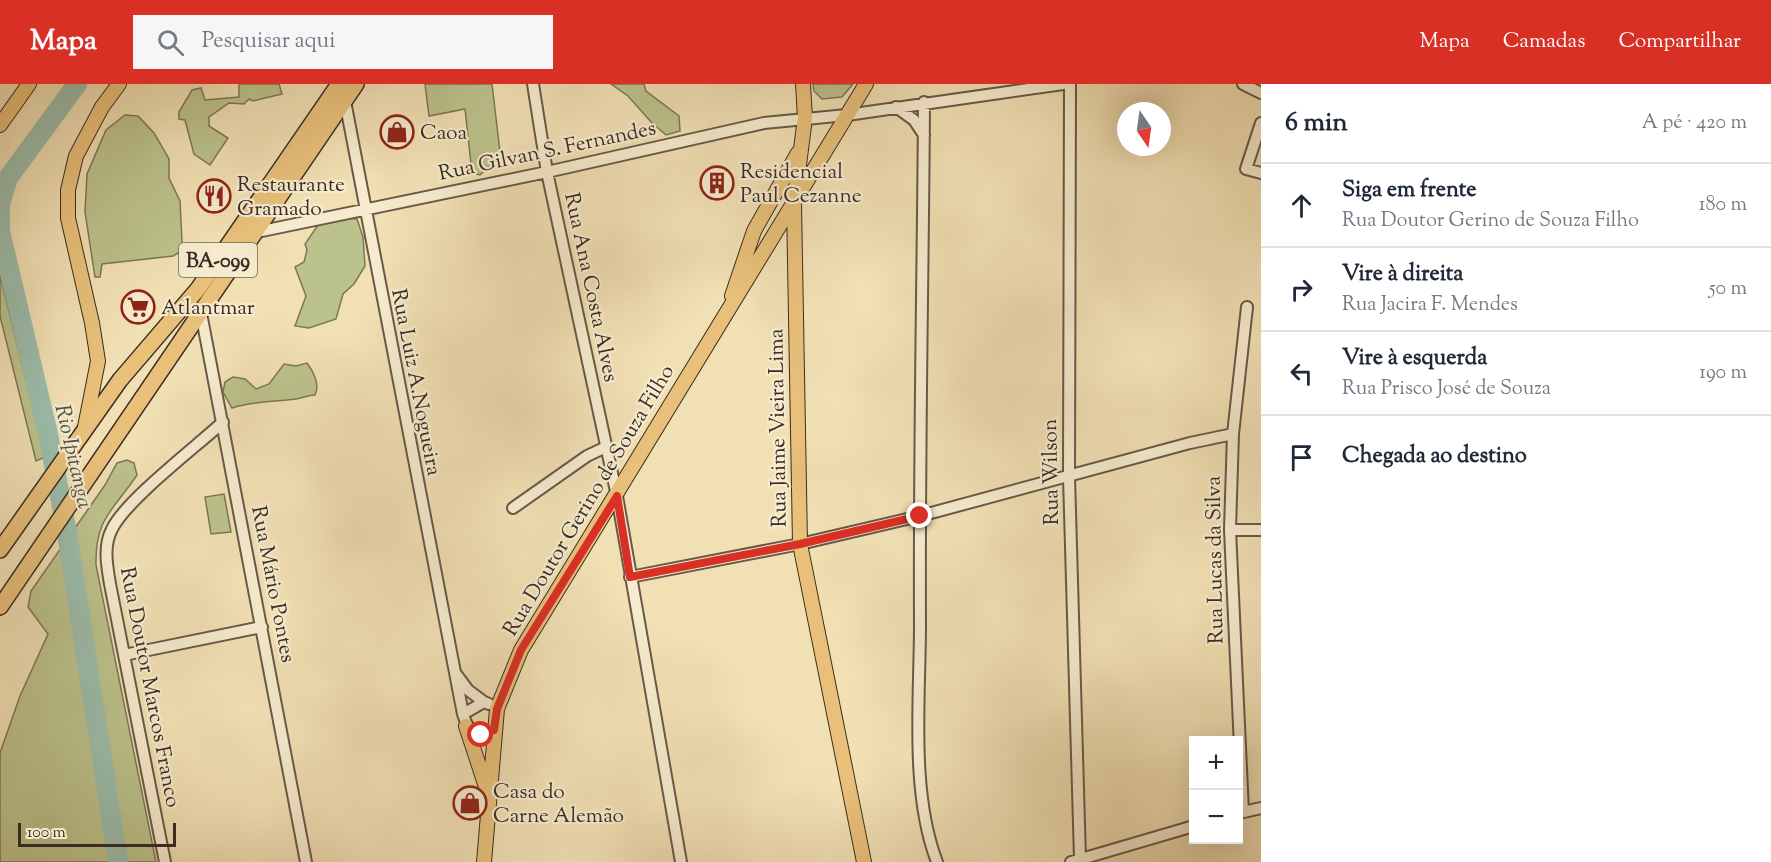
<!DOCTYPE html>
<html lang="pt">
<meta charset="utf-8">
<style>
body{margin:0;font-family:"Sorts Mill Goudy",serif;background:#f6f6f7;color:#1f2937}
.controls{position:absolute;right:18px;bottom:18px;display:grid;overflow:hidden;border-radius:0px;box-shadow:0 6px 24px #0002}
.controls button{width:54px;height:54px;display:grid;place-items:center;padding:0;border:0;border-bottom:2px solid #e0e1e3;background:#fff;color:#1f2937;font:30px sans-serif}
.compass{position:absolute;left:1117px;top:18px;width:54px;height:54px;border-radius:50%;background:#fff;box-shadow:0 6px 24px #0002;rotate:167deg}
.scale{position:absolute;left:18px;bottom:15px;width:158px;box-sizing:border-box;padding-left:6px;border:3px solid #3a2c24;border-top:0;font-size:16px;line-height:21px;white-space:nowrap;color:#3a2c24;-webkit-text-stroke:4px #f6ebce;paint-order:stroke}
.stop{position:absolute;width:18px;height:18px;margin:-14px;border:4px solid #d93025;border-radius:50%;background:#fff}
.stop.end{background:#d93025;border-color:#fff;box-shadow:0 2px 6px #0008}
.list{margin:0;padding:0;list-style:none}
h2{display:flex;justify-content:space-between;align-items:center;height:78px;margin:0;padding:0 24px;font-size:26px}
h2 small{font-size:20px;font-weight:400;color:#747a83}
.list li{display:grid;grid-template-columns:39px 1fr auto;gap:18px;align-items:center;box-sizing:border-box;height:84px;padding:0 24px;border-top:2px solid #e0e1e3}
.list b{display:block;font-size:22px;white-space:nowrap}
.list p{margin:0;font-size:20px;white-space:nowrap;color:#747a83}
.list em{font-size:20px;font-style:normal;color:#747a83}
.icon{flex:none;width:33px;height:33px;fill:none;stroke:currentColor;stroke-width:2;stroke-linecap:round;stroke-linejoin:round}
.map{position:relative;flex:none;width:1261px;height:778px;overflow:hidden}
header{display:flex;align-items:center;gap:36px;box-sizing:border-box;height:84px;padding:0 30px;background:#d93025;color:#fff}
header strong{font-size:28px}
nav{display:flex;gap:33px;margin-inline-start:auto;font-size:21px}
.search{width:420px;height:54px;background:#f6f6f7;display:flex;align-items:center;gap:15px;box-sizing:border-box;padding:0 21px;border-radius:0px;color:#747a83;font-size:22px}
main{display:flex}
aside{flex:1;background:#fff}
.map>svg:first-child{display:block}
.green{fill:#bcc28b;stroke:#7b7758;stroke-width:1.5}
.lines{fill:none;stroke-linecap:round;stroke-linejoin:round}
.river{stroke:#9bbdac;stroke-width:20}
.minor-casing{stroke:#685948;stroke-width:14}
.major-casing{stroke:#3a2c24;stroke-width:16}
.highway-casing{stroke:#3a2c24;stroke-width:18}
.minor{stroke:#f6ebce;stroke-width:10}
.major{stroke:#e8c07a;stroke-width:14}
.highway{stroke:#e8c07a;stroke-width:15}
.route{stroke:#d93025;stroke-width:8}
.labels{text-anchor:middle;stroke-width:4.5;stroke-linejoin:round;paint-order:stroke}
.shield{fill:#f6ebce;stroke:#726557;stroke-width:1.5}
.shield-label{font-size:20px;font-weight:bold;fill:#3a2c24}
.poi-label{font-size:21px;fill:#3a2c24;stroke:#f6ebce;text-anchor:start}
.street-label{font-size:21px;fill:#3a2c24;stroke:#f6ebce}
.water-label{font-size:22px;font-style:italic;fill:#525046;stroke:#f6ebce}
</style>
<header>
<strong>Mapa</strong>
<div class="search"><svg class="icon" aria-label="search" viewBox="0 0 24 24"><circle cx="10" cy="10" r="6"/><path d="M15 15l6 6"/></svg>Pesquisar aqui</div>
<nav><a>Mapa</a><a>Camadas</a><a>Compartilhar</a></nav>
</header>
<main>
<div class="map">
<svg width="1261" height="778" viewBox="0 0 1261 778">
<rect width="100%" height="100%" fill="#f1e0b4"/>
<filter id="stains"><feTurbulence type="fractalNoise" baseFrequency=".00333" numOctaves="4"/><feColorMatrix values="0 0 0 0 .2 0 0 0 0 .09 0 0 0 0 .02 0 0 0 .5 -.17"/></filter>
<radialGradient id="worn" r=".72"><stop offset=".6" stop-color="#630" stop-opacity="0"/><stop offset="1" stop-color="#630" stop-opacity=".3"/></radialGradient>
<path class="green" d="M239,0H279L282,10L253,17L249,15L244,20L229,19L209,33V42L228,54L210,81L194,70L185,36L179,35V28L192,6L201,4L205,16L239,13Z
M425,0H492L500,68L493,81L488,83L480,91L472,89L465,25L429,32Z
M611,0H644L646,7L679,32L680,47L666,51L652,39L628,12Z
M813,0H853L842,13L822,15L814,7Z
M125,31L138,32L154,49L169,75V94L180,117L182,158L180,168L173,172L102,180L100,193H95L85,128L87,90L106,46Z
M344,134L357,135L363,153L365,182L354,200L343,210L336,235L309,244L295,242L306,212L295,183L304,178L307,166L305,160L318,141Z
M0,191L45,373L36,377L0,232Z
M307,279C314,288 320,301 315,311C308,311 303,314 296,315C274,318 254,317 232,324L223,308L225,298L233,293L245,295L256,305L269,300L284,280L296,282Z
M127,376L134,379L137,391C113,427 95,434 96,481L156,778H0V669L20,612L48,550L28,523L31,507L105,401L117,379Z
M224,410L231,448L211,450L205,413Z"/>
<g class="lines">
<path class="river" d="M77,0L8,94L0,120V147L48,350L67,449L118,778"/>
<g class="minor-casing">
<path id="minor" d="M533,0L547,88L617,412L681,778
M1070,0L1069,393L1080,775
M1243,0L1261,9
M345,17L463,630C468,648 476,655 494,646
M924,18C923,192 919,366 920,540C920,614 910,708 937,778
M896,23L914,36L924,51
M1261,39L1246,85L1261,89
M257,148L547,88L764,39L847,31L1063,0
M201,229L306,778
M513,424L587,372L606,363
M1230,446H1261
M630,493L800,460L920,432L1190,359L1233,350
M124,571L262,543
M456,590L468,606L484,618
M463,630L484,618L489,620
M1243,728L1230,446L1233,350L1247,223
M1239,729L1261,724
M165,778L110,500C107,482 103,462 112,445C126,416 197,362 223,338
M1071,778L1194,742"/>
</g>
<g class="major-casing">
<path id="major" d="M803,0L805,34L794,120L800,460L864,778
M0,41L29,0
M732,212L754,147L798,69
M85,343L98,277L92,239L68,134V106L76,72L102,23L119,0
M466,642L486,703
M484,778L497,625L521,566L866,0"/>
</g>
<g class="highway-casing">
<path id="highway" d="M0,466L120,296L198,205L339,0
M0,523L356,0"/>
</g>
<use href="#minor" class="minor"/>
<use href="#major" class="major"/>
<use href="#highway" class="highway"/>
</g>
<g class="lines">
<path class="route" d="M481,651L494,646L497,625L521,566L617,412L630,493L800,460L920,432"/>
</g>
<defs>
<g id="shop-ring" transform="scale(1.725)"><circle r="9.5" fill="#f6ebce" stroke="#8f2418" stroke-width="1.5"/><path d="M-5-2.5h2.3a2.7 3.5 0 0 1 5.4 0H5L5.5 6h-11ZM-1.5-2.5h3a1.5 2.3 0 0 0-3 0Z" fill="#8f2418"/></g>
<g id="building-ring" transform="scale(1.725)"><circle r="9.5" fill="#f6ebce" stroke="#8f2418" stroke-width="1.5"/><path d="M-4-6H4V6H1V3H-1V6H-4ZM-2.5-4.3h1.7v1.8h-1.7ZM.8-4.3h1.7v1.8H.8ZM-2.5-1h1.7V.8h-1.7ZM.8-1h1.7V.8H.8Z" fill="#8f2418"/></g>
<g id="restaurant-ring" transform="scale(1.725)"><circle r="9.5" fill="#f6ebce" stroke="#8f2418" stroke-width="1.5"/><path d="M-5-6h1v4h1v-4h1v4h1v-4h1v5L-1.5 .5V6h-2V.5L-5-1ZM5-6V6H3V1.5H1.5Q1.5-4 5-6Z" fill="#8f2418"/></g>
<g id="supermarket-ring" transform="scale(1.725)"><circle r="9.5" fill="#f6ebce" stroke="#8f2418" stroke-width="1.5"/><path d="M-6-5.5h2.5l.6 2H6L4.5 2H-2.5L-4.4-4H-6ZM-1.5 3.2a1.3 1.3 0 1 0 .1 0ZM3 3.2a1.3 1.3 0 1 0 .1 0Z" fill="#8f2418"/></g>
</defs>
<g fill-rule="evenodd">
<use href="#shop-ring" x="397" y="48"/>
<use href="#building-ring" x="717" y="99"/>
<use href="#restaurant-ring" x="214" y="112"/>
<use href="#supermarket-ring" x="138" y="223"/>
<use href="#shop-ring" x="470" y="719"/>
</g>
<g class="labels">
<rect class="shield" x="179" y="159" width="78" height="34" rx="4.5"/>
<g class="shield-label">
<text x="218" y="183">BA-099</text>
</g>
<g class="poi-label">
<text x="420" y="55">Caoa</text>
<text x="740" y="94">Residencial<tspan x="740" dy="24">Paul Cezanne</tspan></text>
<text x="237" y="107">Restaurante<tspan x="237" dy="24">Gramado</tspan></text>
<text x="161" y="230">Atlantmar</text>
<text x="493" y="714">Casa do<tspan x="493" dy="24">Carne Alemão</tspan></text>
</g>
<g class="street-label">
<text transform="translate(547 66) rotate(-12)" y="7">Rua Gilvan S. Fernandes</text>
<text transform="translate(592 203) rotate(78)" y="7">Rua Ana Costa Alves</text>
<text transform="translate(417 298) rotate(79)" y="7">Rua Luiz A.Nogueira</text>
<text transform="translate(777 344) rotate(-91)" y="7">Rua Jaime Vieira Lima</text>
<text transform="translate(1050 388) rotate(-91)" y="7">Rua Wilson</text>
<text transform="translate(588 416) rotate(-59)" y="7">Rua Doutor Gerino de Souza Filho</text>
<text transform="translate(1214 476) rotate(-91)" y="7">Rua Lucas da Silva</text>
<text transform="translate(274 500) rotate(79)" y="7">Rua Mário Pontes</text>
<text transform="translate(151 603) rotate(79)" y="7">Rua Doutor Marcos Franco</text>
</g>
<g class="water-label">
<text transform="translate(75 372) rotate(77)" y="8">Rio Ipitanga</text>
</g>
</g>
<rect width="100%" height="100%" filter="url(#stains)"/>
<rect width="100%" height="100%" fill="url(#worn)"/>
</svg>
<div class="controls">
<button>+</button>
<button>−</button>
</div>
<svg class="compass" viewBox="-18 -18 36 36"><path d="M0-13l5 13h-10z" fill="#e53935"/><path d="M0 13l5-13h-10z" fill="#747a83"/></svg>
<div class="scale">100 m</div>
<div class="stop" style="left:481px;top:651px"></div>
<div class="stop end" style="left:920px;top:432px"></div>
</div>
<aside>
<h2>6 min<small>A pé · 420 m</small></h2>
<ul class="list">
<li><svg class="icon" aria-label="ahead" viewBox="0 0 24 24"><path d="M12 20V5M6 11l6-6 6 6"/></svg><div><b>Siga em frente</b><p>Rua Doutor Gerino de Souza Filho</p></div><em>180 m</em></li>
<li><svg class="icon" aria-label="right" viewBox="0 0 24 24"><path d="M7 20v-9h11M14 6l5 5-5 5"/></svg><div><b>Vire à direita</b><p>Rua Jacira F. Mendes</p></div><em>50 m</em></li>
<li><svg class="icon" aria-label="left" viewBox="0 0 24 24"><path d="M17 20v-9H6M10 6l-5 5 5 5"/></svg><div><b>Vire à esquerda</b><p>Rua Prisco José de Souza</p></div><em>190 m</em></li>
<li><svg class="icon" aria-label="arrive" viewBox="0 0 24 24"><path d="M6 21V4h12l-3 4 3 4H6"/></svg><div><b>Chegada ao destino</b></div></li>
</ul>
</aside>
</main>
